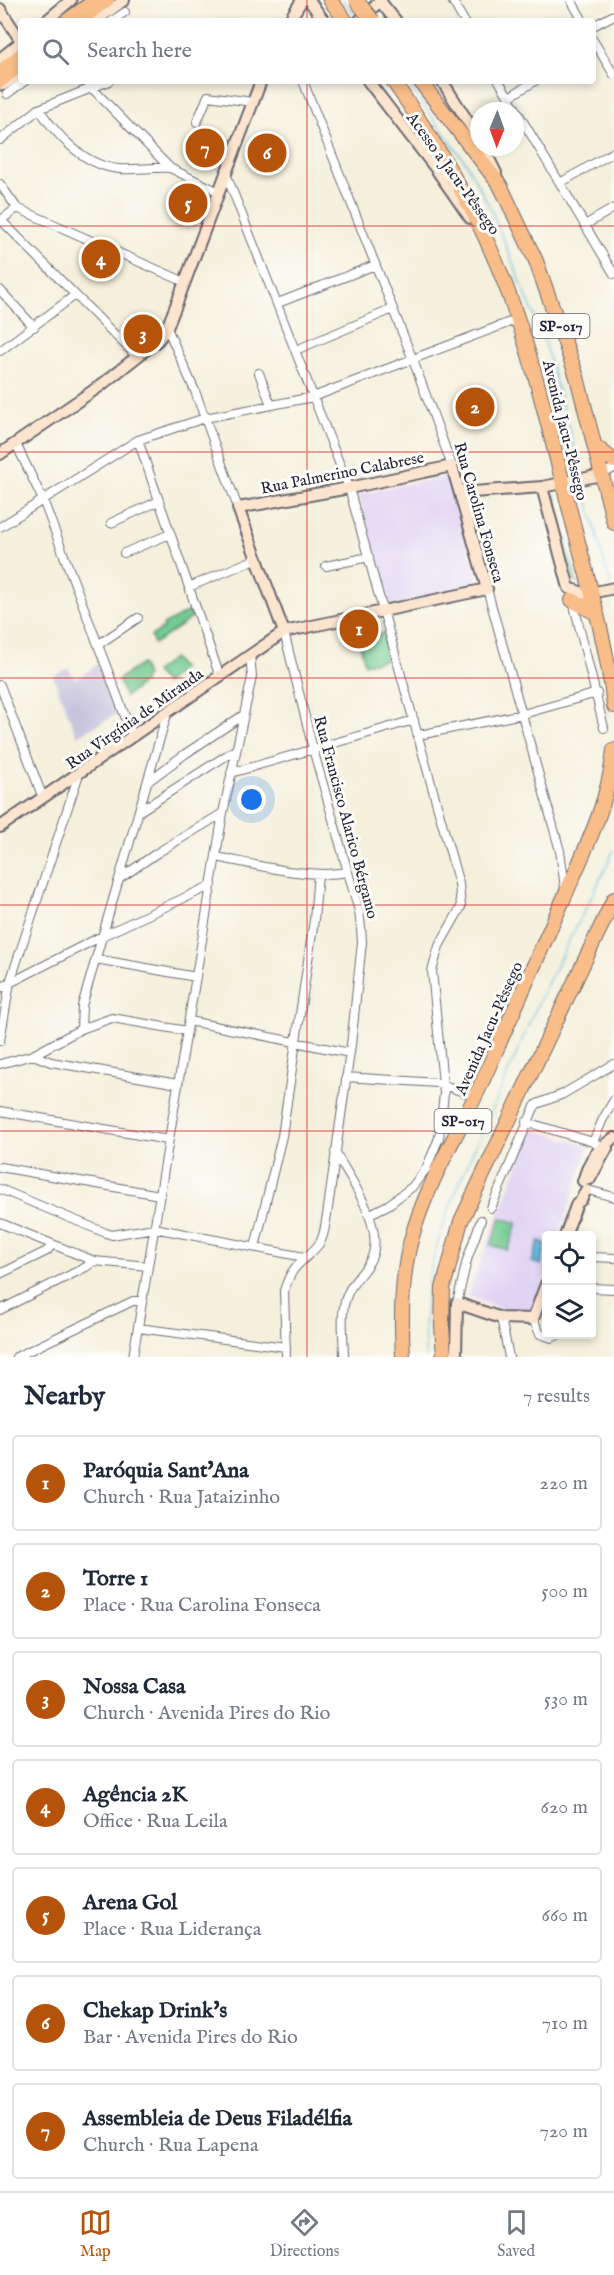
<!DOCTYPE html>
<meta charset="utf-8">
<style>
body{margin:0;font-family:"IM FELL English",serif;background:#f6f6f7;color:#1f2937}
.controls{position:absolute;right:18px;bottom:18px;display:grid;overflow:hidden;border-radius:6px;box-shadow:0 3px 9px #0003}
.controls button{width:54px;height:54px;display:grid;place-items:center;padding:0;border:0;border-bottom:2px solid #e0e1e3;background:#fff;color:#1f2937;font:30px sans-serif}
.compass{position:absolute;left:470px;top:102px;width:54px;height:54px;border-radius:50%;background:#fff;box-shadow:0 3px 9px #0003;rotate:181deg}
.you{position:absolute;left:252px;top:800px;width:21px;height:21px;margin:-15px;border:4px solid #fff;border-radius:50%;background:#1a73e8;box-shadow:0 0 0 9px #1a73e833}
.badge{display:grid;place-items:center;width:39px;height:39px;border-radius:50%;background:#b45309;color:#fff;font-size:20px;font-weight:700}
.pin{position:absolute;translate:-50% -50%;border:3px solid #fff;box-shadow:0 2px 6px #0006}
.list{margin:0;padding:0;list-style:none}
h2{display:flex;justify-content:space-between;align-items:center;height:78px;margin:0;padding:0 24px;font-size:26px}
h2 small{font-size:20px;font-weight:400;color:#747a83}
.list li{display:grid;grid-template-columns:39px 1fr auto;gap:18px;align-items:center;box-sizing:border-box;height:96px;margin:0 12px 12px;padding:0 12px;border:2px solid #e0e1e3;border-radius:6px}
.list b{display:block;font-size:22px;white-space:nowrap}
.list p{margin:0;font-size:20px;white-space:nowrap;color:#747a83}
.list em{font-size:20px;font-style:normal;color:#747a83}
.icon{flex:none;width:33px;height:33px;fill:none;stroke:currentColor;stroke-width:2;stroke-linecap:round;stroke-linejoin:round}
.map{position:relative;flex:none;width:614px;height:1357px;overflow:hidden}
.search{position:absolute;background:#fff;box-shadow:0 3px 9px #0003;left:18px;right:18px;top:18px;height:66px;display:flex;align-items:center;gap:15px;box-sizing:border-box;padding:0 21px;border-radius:6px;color:#747a83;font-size:22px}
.sheet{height:834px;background:#fff}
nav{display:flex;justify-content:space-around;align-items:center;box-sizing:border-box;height:84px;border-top:2px solid #e0e1e3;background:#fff;font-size:16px;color:#747a83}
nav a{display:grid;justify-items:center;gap:3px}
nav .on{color:#b45309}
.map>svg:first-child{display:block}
.built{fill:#e0d4f4}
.industrial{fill:#c4c0db}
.green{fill:#73cc93;stroke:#4a7767;stroke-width:1.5}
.water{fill:#5ebadc;stroke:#406e8c;stroke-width:1.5}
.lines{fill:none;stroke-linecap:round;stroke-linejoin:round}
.stream{stroke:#5ebadc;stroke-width:1.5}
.street-casing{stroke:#6c6a73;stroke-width:10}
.secondary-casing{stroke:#6c6a73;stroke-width:14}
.primary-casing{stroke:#6c6a73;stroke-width:15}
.highway-casing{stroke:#6c6a73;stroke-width:16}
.street{stroke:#fff;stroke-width:8}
.secondary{stroke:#fce5cf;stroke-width:10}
.primary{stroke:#f8bd88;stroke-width:12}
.highway{stroke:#f8bd88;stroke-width:14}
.highway-bridge-casing{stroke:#6c6a73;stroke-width:16;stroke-linecap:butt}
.highway-bridge{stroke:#f8bd88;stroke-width:14}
.grid{fill:none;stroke:#d62828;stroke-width:1.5;stroke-opacity:0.55}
.labels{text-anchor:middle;stroke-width:6;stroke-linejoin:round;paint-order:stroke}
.shield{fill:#fdfcf7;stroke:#646373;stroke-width:1.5}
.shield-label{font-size:15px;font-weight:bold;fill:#22223b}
.street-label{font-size:16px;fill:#22223b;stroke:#fdfcf7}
</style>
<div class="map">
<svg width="614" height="1357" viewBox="0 0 614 1357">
<rect width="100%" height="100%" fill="#fdfcf7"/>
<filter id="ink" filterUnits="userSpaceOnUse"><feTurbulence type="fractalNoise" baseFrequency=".0167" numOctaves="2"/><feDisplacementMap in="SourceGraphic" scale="12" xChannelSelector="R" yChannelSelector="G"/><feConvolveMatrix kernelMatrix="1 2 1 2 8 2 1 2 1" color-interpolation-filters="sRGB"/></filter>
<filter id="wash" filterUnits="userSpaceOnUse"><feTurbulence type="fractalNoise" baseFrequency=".008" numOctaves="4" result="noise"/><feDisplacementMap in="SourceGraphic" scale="24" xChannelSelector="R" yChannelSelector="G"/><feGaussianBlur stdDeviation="1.35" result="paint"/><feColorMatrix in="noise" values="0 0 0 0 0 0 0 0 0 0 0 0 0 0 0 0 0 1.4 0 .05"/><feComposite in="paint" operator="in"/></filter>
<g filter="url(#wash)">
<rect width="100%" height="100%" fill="#f4f0dc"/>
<path class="built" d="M448,476L479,585L391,607L358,494Z
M532,1129L589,1146L559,1235L546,1236V1272L534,1309L522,1313L510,1312L467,1296Z"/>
<path class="industrial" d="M98,664L117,714L77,736L53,676L68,668L76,679Z"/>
<path class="green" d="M175,189L204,203L198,215L169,202Z
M550,495H555L577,584L574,582Z
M189,611L193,617L154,644L151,636L164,628L163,625Z
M384,633L391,659L365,664L360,645L365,643L364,639Z
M173,658L182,669L165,684L155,672Z
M142,664L146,676L143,679L144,682L125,697L118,679Z
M501,1218L517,1223L508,1250L491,1245Z"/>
<path class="water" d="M539,1241L546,1244L541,1265L532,1262Z"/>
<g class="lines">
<path class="stream" d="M343,0L357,18
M406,81L466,163L491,209L543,337L581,473
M584,484L610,584
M426,1357C416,1268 455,1193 490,1114C508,1075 523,1036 541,997C564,947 592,900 614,850"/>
</g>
</g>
<g filter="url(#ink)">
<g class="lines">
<g class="street-casing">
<path id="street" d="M452,0L464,21
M571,0L583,21
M112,21L125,12
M593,26L614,15
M593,40L614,75
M85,81L170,168L219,192
M303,81L413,360L452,466
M499,81L614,274
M7,94L25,81
M509,97L535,81
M39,109C57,136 85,166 119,169C136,170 153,167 170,168
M197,122L208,96L253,102
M0,140L39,109L109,81
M226,174L349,488L459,884L461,907L439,946L432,971L444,1094L439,1138L426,1169L412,1187L388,1205L370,1214
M560,183L614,152
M0,184L17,208
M17,208L185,282
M1,220L137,357
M0,221L17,208
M585,225L614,208
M0,290L34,327
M278,303L375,265
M167,328L195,391L238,508
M296,350L393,309
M0,351L74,296
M259,373L271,405
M138,440L220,677
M16,444L43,500L133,737
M601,475L614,468
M111,523L159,501
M0,527L138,440L205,418L313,397L518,319
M124,553L170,534
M326,566L369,557
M189,587L258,558
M487,589L560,851L565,888
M573,601L604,728
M284,632L313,749L359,911L361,928L362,942L351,1045L327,1215C325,1224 325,1236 319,1244C303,1264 293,1261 284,1291L286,1357
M99,644L138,618
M0,685L43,798
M419,735L523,714L597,693
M231,773L414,720
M150,780L185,754L242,716
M140,811L235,750
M217,857C257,865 308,879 348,872
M119,879L157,853L223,813
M96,959L196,977
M0,988L102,936L212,885
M189,1021L350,1053
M81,1029L82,1006L167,714
M0,1041L10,982L79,774
M33,1055L51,1062L178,1084
M0,1064L33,1055L81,1029L112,1018L187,1031
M346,1077L438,1083L475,1096
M0,1111L168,1140
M526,1122L593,1142
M598,1145L593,1142L603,1119L614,1100
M335,1152C350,1179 379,1218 374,1249C372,1266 354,1278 348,1293C339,1311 344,1337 344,1357
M0,1167L160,1195
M0,1189L106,1233L112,1235L154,1228L304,1257
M588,1190L614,1197
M491,1208L534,1108L537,1104L563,1094L614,1064
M0,1223L94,1261L148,1266
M255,1247L282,1136L314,920L318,874
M592,1257L614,1258
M0,1274L47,1251L52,1245
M592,1288L614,1289
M457,1303L467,1260L481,1220
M0,1310L86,1267L94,1261
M501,1318L509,1357
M533,1319L540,1334L552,1338L559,1334
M138,1328L286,1347
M16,1357L133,1301H142
M133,1357L223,813L252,677L250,655"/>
</g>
<g class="secondary-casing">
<path id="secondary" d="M309,0L324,21
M379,0L396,21
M0,9L21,41
M46,21L71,0
M96,21L124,0
M289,21L302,0
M359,21L381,0
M0,59L21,42
M368,81L436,169L470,218
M442,81L479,139
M3,85L21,74
M483,147L496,173
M0,454L100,386L158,340L167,328L178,300L261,81
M542,487L569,588L586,594L614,588
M460,493L542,487L601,475
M0,827L284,632L487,589L452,466L349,488L238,508L284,632
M590,1179L607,1148
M583,1181C590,1159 595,1151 614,1138
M565,1236L577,1203L581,1200L586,1190
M456,1357L457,1303L501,1318L533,1319L546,1284"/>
</g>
<g class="primary-casing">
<path id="primary" d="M65,21L94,0
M80,21L108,0
M0,71L21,54
M0,82L21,65"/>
</g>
<g class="highway-casing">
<path id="highway" d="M330,0L346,21
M393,81C438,145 477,211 505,284C534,359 551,438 571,515C587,578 607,642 614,706
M420,81L500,185L536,261L577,377L614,523
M594,445L614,461
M572,600L596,613
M403,1357C401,1318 401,1278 411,1240C426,1184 458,1134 482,1082C509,1021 536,961 563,900C585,849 608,806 614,750
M444,1357L442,1326L443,1288L461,1221L614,899"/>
</g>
<use href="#street" class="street"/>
<use href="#secondary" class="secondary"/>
<use href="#primary" class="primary"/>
<use href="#highway" class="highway"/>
<g class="highway-bridge-casing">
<path id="highway-bridge" d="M356,0L373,21"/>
</g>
<use href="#highway-bridge" class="highway-bridge"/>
</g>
</g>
<path class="grid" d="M307,0V21M307,81V1357M0,226H614M0,452H614M0,678H614M0,905H614M0,1131H614"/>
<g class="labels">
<g class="shield">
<rect x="532.5" y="314" width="57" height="24" rx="4.5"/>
<rect x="434.5" y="1109" width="57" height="24" rx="4.5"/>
</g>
<g class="shield-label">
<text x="561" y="331">SP-017</text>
<text x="463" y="1126">SP-017</text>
</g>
<g class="street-label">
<text transform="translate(454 173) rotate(54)" y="6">Acesso a Jacu-Pêssego</text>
<text transform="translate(566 430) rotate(76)" y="6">Avenida Jacu-Pêssego</text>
<text transform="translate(342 472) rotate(-11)" y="6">Rua Palmerino Calabrese</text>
<text transform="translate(480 512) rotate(74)" y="6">Rua Carolina Fonseca</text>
<text transform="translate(134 718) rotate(-35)" y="6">Rua Virgínia de Miranda</text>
<text transform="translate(347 817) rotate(75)" y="6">Rua Francisco Alarico Bérgamo</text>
<text transform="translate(488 1028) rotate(-66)" y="6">Avenida Jacu-Pêssego</text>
</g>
</g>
</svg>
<div class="controls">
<button><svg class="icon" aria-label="locate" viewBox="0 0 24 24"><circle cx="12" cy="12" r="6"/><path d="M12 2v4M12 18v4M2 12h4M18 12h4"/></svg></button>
<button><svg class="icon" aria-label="layers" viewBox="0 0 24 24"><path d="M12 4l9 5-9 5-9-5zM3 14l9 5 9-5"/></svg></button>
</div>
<svg class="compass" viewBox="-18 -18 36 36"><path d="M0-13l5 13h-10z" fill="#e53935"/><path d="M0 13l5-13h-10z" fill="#747a83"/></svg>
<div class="you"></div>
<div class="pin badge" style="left:359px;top:629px">1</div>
<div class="pin badge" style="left:475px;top:407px">2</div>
<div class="pin badge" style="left:143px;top:334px">3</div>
<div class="pin badge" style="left:101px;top:259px">4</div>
<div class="pin badge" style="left:188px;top:203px">5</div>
<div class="pin badge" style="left:267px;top:153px">6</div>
<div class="pin badge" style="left:205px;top:148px">7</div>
<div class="search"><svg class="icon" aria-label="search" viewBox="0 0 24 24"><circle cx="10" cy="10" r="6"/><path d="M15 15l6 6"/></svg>Search here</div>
</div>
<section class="sheet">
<h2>Nearby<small>7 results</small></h2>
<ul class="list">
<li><span class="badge">1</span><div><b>Paróquia Sant'Ana</b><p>Church · Rua Jataizinho</p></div><em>220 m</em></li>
<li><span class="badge">2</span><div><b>Torre 1</b><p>Place · Rua Carolina Fonseca</p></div><em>500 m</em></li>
<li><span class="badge">3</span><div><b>Nossa Casa</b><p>Church · Avenida Pires do Rio</p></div><em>530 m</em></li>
<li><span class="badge">4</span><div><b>Agência 2K</b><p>Office · Rua Leila</p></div><em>620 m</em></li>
<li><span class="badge">5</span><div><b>Arena Gol</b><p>Place · Rua Liderança</p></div><em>660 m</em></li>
<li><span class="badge">6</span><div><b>Chekap Drink's</b><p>Bar · Avenida Pires do Rio</p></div><em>710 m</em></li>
<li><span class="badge">7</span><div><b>Assembleia de Deus Filadélfia</b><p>Church · Rua Lapena</p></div><em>720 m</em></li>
</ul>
</section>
<nav>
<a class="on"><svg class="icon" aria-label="map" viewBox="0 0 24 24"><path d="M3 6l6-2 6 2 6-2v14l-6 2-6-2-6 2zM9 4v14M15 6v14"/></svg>Map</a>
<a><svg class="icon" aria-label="directions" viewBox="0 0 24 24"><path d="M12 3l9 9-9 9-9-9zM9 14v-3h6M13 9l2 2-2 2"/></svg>Directions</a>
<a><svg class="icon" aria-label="saved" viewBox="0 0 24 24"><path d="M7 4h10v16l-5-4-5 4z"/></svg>Saved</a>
</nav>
